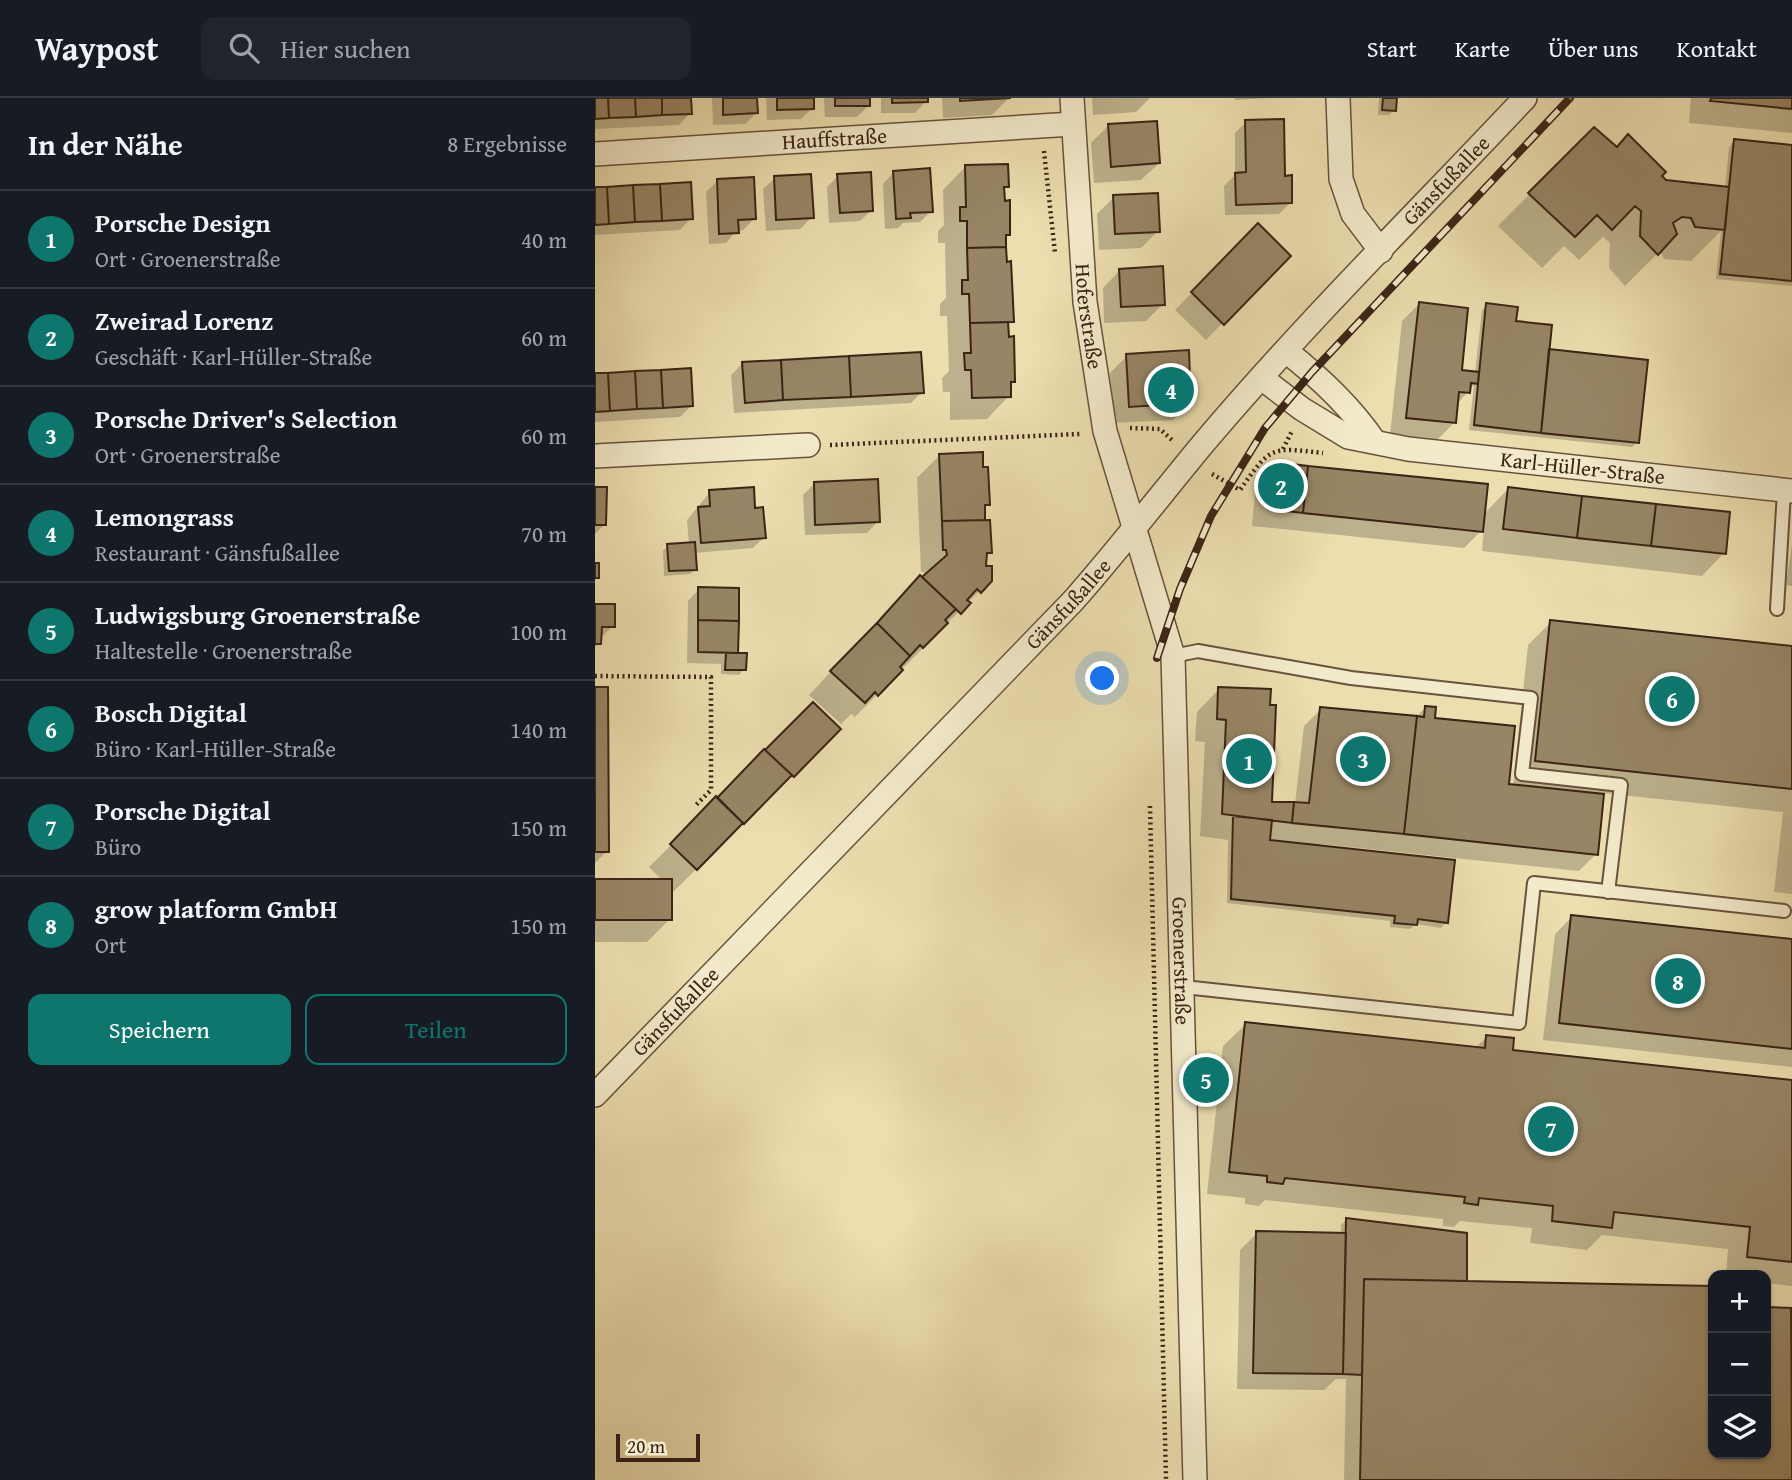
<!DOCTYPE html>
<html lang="de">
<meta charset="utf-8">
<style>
body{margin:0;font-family:"Gentium Book Plus",serif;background:#20242c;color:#f1f3f6}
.controls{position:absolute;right:21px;bottom:21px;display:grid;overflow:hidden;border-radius:14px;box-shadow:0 2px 5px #0004}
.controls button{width:63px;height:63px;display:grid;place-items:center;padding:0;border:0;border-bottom:2px solid #363941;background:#171b24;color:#f1f3f6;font:35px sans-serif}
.scale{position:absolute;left:21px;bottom:18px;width:84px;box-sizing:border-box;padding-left:7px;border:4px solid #3b2415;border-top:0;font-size:19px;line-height:24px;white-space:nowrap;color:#3b2415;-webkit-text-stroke:5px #f3eacb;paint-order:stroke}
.you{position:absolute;left:508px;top:581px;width:24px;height:24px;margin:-18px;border:5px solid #fff;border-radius:50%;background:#1a73e8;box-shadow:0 0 0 10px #1a73e833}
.badge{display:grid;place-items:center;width:46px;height:46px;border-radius:50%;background:#0f766e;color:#fff;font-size:23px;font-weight:700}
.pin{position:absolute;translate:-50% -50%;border:4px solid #fff;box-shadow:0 2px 7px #0006}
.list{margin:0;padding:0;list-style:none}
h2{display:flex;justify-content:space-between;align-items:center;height:91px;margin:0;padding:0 28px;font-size:30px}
h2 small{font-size:23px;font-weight:400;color:#9ea1a6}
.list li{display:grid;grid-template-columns:46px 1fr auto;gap:21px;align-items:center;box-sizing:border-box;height:98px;padding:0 28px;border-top:2px solid #363941}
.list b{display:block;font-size:26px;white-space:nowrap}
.list p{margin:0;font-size:23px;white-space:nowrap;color:#9ea1a6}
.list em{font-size:23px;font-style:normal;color:#9ea1a6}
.actions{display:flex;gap:14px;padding:21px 28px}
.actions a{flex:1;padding:16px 0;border:2px solid #0f766e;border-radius:14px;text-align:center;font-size:24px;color:#0f766e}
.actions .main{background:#0f766e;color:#fff}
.icon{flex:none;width:38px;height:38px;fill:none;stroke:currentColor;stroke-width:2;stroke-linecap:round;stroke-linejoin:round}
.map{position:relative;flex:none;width:1197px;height:1382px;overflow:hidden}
header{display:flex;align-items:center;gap:42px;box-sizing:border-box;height:98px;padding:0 35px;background:#171b24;border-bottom:2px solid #363941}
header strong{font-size:33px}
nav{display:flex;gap:38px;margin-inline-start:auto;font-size:24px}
.search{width:490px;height:63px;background:#20242c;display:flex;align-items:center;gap:18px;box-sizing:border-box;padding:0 24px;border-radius:14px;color:#9ea1a6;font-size:26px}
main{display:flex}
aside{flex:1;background:#171b24}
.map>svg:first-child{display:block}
.shadow{fill:#0003}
.building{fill:#978565;stroke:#3b2415;stroke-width:2}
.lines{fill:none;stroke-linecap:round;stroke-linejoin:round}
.service-casing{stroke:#67523c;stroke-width:16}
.minor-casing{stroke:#67523c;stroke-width:26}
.path{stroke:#3b2415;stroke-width:4.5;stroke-dasharray:2 3.5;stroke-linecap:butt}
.service{stroke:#f3eacb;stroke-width:12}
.minor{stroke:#f3eacb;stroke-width:23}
.rail-casing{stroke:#3b2415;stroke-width:8}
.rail{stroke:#f3eacb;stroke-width:5;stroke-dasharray:16;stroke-linecap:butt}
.labels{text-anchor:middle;stroke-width:5;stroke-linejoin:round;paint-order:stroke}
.street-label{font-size:21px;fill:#3b2415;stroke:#f3eacb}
</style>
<header>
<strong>Waypost</strong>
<div class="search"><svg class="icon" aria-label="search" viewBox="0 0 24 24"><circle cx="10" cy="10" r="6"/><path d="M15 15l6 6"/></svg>Hier suchen</div>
<nav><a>Start</a><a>Karte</a><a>Über uns</a><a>Kontakt</a></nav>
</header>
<main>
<aside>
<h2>In der Nähe<small>8 Ergebnisse</small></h2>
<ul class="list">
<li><span class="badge">1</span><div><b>Porsche Design</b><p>Ort · Groenerstraße</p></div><em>40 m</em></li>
<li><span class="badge">2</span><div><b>Zweirad Lorenz</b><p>Geschäft · Karl-Hüller-Straße</p></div><em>60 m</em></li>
<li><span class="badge">3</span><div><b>Porsche Driver's Selection</b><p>Ort · Groenerstraße</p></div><em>60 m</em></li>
<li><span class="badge">4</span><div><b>Lemongrass</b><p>Restaurant · Gänsfußallee</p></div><em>70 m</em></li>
<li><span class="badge">5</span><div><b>Ludwigsburg Groenerstraße</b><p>Haltestelle · Groenerstraße</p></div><em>100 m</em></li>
<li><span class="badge">6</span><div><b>Bosch Digital</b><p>Büro · Karl-Hüller-Straße</p></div><em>140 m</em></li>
<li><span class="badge">7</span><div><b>Porsche Digital</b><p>Büro</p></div><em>150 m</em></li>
<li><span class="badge">8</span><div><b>grow platform GmbH</b><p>Ort</p></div><em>150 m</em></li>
</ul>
<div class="actions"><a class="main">Speichern</a><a>Teilen</a></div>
</aside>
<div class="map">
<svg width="1197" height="1382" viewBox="0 0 1197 1382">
<rect width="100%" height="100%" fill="#ecdeaf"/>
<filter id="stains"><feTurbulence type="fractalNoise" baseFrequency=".00286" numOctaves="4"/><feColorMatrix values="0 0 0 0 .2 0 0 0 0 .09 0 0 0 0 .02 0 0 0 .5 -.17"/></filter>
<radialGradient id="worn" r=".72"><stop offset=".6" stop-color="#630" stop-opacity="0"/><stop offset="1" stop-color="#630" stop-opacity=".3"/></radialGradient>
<path class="shadow" d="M0,0H94L95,15L84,27L0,31Z
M117,0H160L161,15L150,26L118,27Z
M171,0H217V10L206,21L172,22Z
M229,0H274V7L262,19H230Z
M286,0H331V3L320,15H286Z
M347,0H414L397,17L348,20Z
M497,0H555L541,14L498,17Z
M640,0H674L640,2Z
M784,0H800L799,12L794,17H783Z
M1096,0H1197V35L1094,25Z
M651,24L688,79L695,105L684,116L630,117L629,88L640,77V35Z
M513,28L564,65L546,82L499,85L496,45Z
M999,31L1021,50L1070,84L1130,91L1134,49L1139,43L1197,49V188L1121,181L1126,133L1096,163L1069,161L1065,153L1030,188L1014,170L1015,145L1008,139L984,162L969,148L947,170L903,128Z
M370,69L413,88L408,93V105L413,104L410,166L417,223L412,228L419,283L414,288V298L392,321L355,322V294H348L347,280L354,273L352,218H345V206L351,200L350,145H343V133L349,127L348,92Z
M299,74L336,113L325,124L308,125L303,130L290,131L288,86Z
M243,78L277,112L265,123L234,125L232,89Z
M180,80L217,119L205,131L171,133L168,91Z
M122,83L160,120L148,132H142L131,145L114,146L111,94Z
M0,91L96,120L85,132L0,137Z
M519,99L563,133L546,150L504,152L502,116Z
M663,128L693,158L611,242L580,212Z
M525,172L568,206L551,223L509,225L508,190Z
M824,206L865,274L880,275L887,212L892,207L919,225L952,253L1042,344L1037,349L874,332L879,287L861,307L859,325L842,342L795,337L807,223Z
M532,258L595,305L578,322L517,325L515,275Z
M148,265L327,294L316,305L139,315L136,277Z
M0,277L96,308L85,319L0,324Z
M345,357L387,371L393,407L388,411L389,424L395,454L390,459V469L395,482L260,619L256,616L246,626L214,597L303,501L325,479L330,478L329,474H326L322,380Z
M678,366L888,417L913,391L1129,455L1107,478L887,453L889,430L869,450L657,428L661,383Z
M219,386L283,423L272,435L210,437L208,397Z
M0,391L10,426L0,436Z
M115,394L169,439L158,450L99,455L100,471L95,476L69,478L68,453L73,448L94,446L92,422Z
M1197,446V488L1191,487Z
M104,491L142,492V557L149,571L144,577L126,576V566L92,565L93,503Z
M0,507L18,528L5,540L0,550Z
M956,524L1197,550V796L1179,794L1188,714L1007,695L1001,756L984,773L726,746L725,749L851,824L846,830L821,826L815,831L795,829V823L632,805L633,742L605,738L610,644L600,643L602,614L624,591L675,706H700L709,628L726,611L820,620L830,610L838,622L912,688H918L933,547Z
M0,591L12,753L0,765Z
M218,606L243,631L78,794L75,790V821L52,844H0V783H68L54,769Z
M977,819L1197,843V969L948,942L960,836Z
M651,926L880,950L892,939L916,954L1197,984V1188L1171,1185V1177H1131L1133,1151L1007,1137L992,1152L935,1145L937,1130L865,1123L859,1129L848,1128V1121L670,1102L664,1108L650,1106V1100L612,1096L628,948Z
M751,1122L870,1136V1185L1118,1190V1356H1171V1211L1194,1212L1197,1382H749L751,1281H741L729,1292L642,1291L645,1152L662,1135L746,1137V1127Z"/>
<path class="building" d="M0,0H13L14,20L0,21Z
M13,0H40L41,19L14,20Z
M40,0H67V17L41,19Z
M67,0H96L97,16L67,17Z
M128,0H162L163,15L128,17Z
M182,0H219V11L182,12Z
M240,0H275V8H240Z
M297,0H333V4L297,5Z
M365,0H416L365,3Z
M788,0H802L801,13L787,12Z
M1116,0H1197V11L1115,3Z
M689,21L690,78L697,77V105L641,107L640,75L651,74L650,22Z
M562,23L565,65L516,69L513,26Z
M999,29L1022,49L1033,36L1071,74L1067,78L1071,82L1134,89L1130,132L1100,129L1096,120L1087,119L1078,125L1082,136L1063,157L1045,138L1046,113L1040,108L1017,132L1002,117L980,139L933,95Z
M1139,41L1197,47V183L1125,176Z
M413,66L414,89H409L410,103L415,102V137H411V149L372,150V123H365V109H371L370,67Z
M335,70L338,114L315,115L316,120L301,121L298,73Z
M276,74L278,113L245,115L242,76Z
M216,76L219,120L181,122L179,78Z
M159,79L161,121L143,122L144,135L124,136L122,81Z
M96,84L98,121L67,123L65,86Z
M65,86L67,123L40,124L38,87Z
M38,87L40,124L14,126L12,89Z
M0,89H12L14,126L0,127Z
M563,95L565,134L520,136L518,97Z
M663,125L696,158L629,227L596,194Z
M411,149L412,164L416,163L419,224L375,225L374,196H367V182H373L372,150Z
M568,168L570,207L526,209L524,171Z
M824,204L873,210L867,272L884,274L883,286L876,285L875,295L864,294L861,325L811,320Z
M891,205L923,209L921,223L957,227L946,335L879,327Z
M413,224L414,239L419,238L420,284H416V299L377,300L376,272H370L369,255H376L375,225Z
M954,251L1053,262L1044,345L946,335Z
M594,252L596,305L534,309L531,256Z
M326,254L329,295L256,299L254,258Z
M254,258L256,299L188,302L186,262Z
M186,262L188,302L150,305L147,264Z
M96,270L98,308L68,310L66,272Z
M66,272L68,310L42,311L40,273Z
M40,273L42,311L15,313L13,275Z
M0,275H13L15,313L0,314Z
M388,354V369H393L395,407H390V422L347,423L344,356Z
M678,364L713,368L708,415L673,411Z
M713,368L893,386L888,434L708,415Z
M283,381L285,424L220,427L219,384Z
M0,389H12L11,427H0Z
M159,389L160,410L168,409L171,440L106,445L103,409L115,408L114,392Z
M913,389L987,398L982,440L908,431Z
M987,398L1061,406L1056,448L982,440Z
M1061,406L1135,414L1131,456L1056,448Z
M395,422L397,455H392L391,468H397V483L386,495L382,491L372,502L376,505L366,516L327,479L352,457L351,452H348L347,423Z
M100,444L102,472L74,473L72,446Z
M0,465H4V480H0Z
M325,477L361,511L350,522L353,525L328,550L325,547L315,558L282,525Z
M103,489L144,490V523L103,522Z
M0,506H20V529H7L6,546H0Z
M103,522L144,523L143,555L103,554Z
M955,522L1197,548V691L940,663Z
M282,525L315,558L305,569L308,572L283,598L280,594L270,605L235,573Z
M131,555H152L151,572H130Z
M0,589H13L14,754H0Z
M623,589L676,591L675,607H681L677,704H699L697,725L627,716L631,622L622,621Z
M218,604L246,631L199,679L170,652Z
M830,608L841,609L840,620L920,628L914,686L1009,696L1003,757L809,736L822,618L829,619Z
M725,609L822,618L809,736L697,725L699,704L714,705Z
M169,651L197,677L149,726L122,700Z
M121,698L148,725L102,772L75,746Z
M638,718L677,722L675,742L860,762L853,825L823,821L822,827L799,825L800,818L636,801Z
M0,781H77V822H0Z
M976,817L1197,841V951L964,925Z
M650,924L890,950L891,937L919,940L918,952L1197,982V1164L1152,1159L1155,1129L1019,1114L1017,1130L957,1123L958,1108L884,1100L883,1107L869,1105L870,1099L690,1080L688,1086L672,1084V1078L634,1074Z
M751,1120L872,1135V1183L769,1181L767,1277L748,1276Z
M661,1133L751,1135L748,1276L658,1275Z
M769,1181L1118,1188V1356H1171V1189H1172L1171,1209L1196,1210L1197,1382H765Z"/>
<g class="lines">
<g class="service-casing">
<path id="service" d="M1182,511L1189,393
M578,558L603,553L756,580L936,600L927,676L1026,687L1013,794
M589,889L924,925L939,785L1189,813"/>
</g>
<g class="minor-casing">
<g id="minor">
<path id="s1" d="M477,0L490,204L510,333L578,558L600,1382"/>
<path d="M743,0L746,81L758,116L786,153"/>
<path id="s2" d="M0,56L478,26"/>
<path d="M691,253C724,279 756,309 779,343"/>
<path id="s3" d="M668,281L707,311L753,339L813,351L1197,393"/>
<path d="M0,358L213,347"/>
<path id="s4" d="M0,997L478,503C523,452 564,399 607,347C709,226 822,115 930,0"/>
</g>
</g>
<path class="path" d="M449,53L460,155
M535,330L565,331L578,343
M235,347L485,336
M688,351L697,333
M617,376L645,392C676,348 675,349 728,355
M0,578L116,579V692L101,707
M555,708L571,1382"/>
<use href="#service" class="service"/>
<use href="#minor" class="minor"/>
<g class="rail-casing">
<path id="rail" d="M562,560L585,491L616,418L670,330L717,274L975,0"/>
</g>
<use href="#rail" class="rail"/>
</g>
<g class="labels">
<g class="street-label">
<text dy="7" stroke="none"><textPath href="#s2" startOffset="240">Hauffstraße</textPath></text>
<text dy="7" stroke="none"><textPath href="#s4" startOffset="1250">Gänsfußallee</textPath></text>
<text dy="7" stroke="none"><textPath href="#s1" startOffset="219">Hoferstraße</textPath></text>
<text dy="7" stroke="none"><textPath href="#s3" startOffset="340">Karl-Hüller-Straße</textPath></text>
<text dy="7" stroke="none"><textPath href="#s4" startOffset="682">Gänsfußallee</textPath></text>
<text dy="7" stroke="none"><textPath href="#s1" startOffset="875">Groenerstraße</textPath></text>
<text dy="7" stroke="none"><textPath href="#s4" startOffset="116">Gänsfußallee</textPath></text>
</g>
</g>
<rect width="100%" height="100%" filter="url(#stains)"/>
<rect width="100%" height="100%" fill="url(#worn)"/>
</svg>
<div class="controls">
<button>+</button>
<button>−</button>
<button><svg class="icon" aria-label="layers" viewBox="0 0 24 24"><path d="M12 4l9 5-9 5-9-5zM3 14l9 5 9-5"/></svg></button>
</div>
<div class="scale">20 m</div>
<div class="you"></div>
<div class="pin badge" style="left:654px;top:663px">1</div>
<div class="pin badge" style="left:686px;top:388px">2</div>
<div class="pin badge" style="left:768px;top:661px">3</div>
<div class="pin badge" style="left:576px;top:292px">4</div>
<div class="pin badge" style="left:611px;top:982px">5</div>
<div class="pin badge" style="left:1077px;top:601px">6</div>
<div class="pin badge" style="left:956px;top:1031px">7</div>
<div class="pin badge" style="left:1083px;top:883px">8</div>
</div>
</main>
